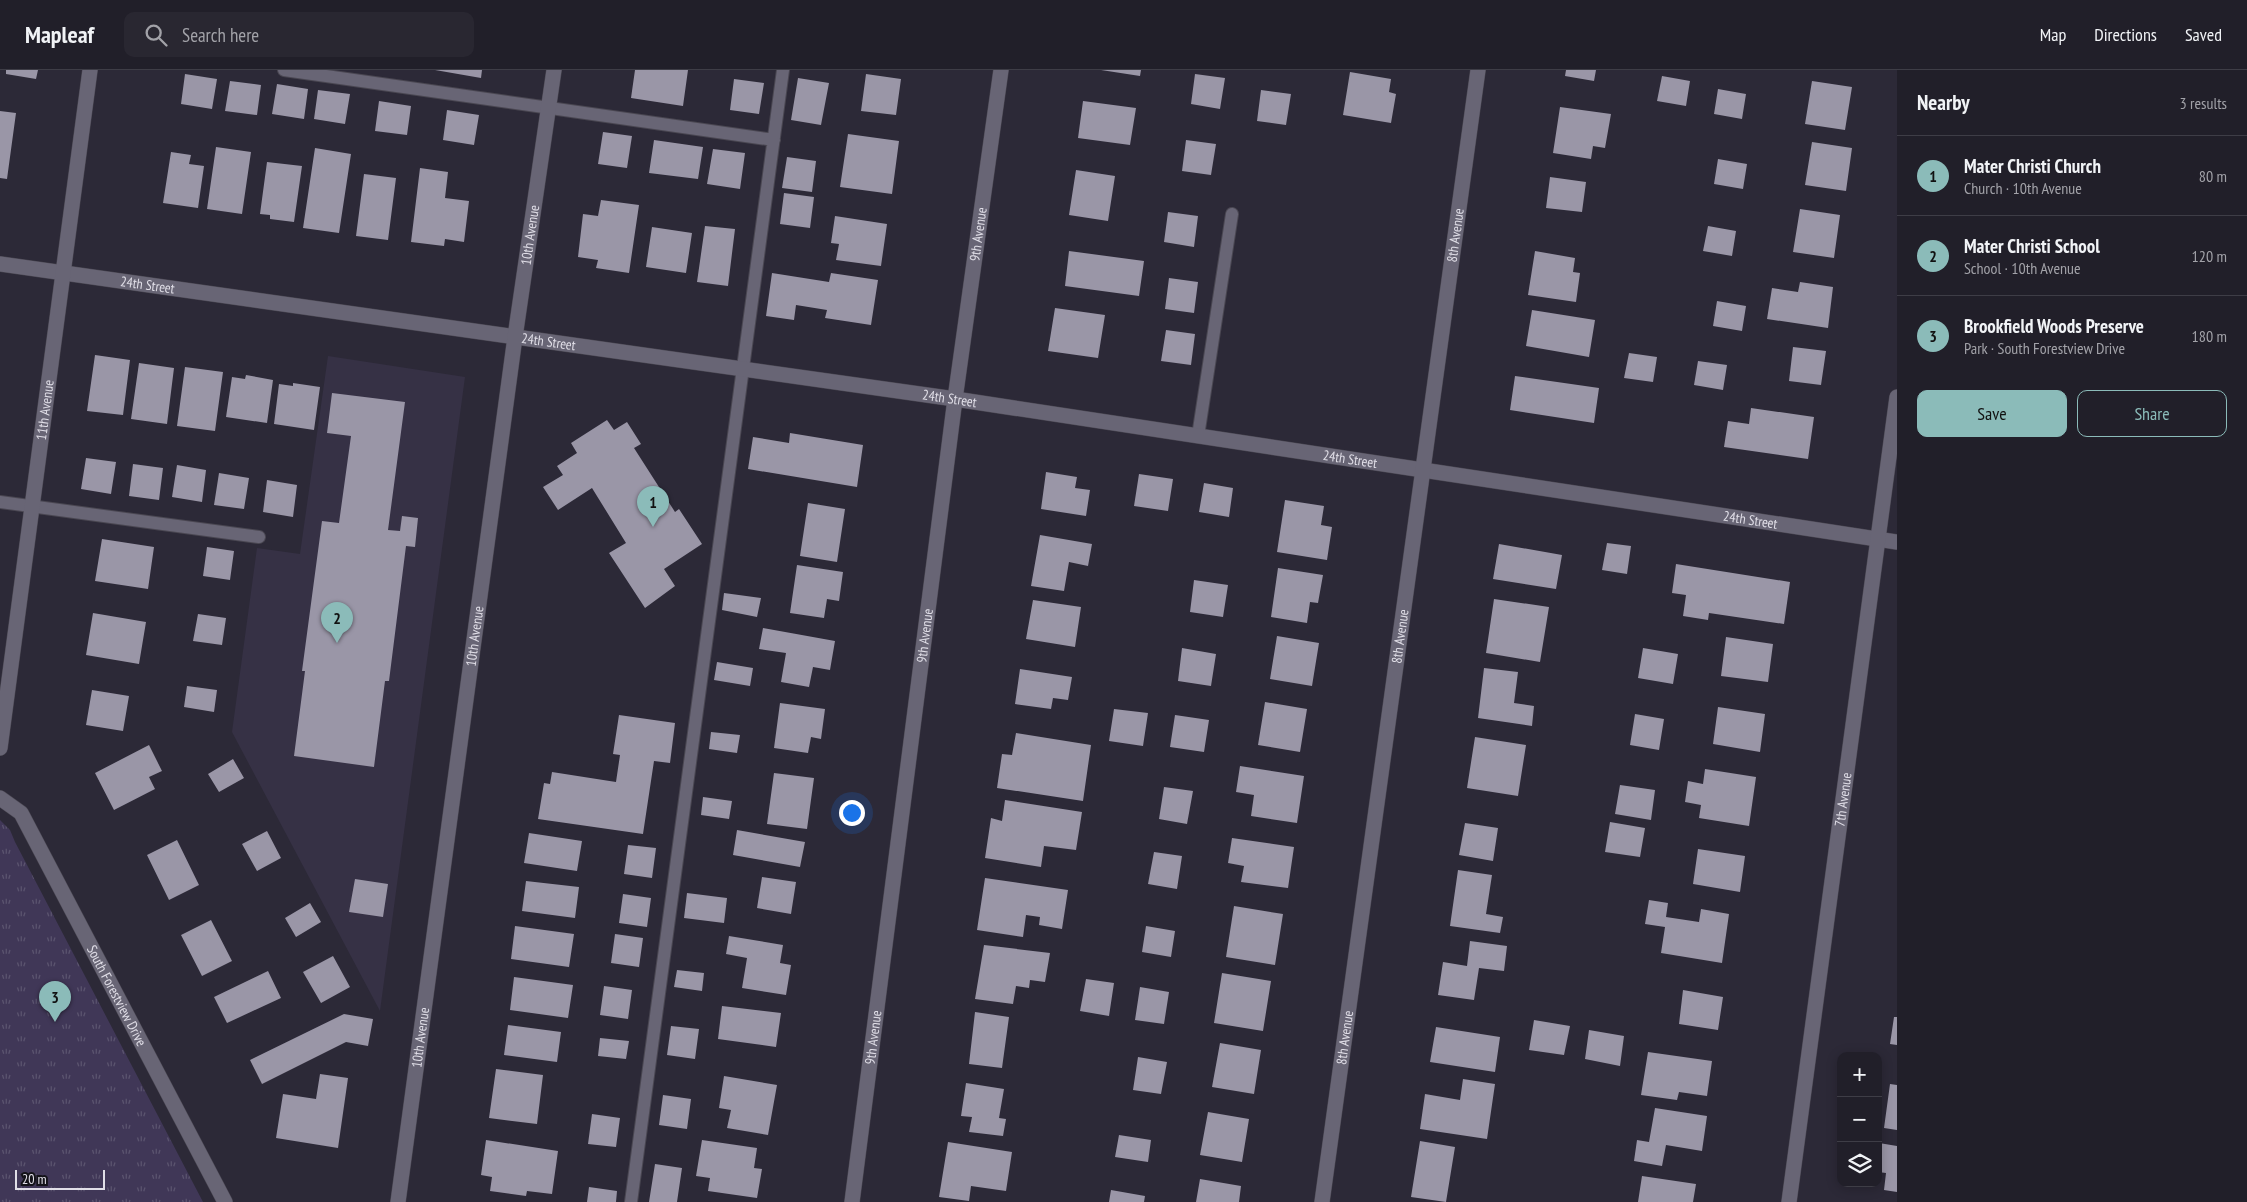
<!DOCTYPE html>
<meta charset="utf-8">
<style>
body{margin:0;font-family:"PT Sans Narrow",sans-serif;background:#292731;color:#f1f3f6}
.controls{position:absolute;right:15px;bottom:15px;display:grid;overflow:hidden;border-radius:10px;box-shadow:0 2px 12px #0003}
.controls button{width:45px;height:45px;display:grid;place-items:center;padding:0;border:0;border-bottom:1px solid #3e3d46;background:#211f29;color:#f1f3f6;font:25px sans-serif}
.scale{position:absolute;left:15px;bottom:12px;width:90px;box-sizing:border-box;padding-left:5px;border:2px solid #e0dee7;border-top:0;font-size:14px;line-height:18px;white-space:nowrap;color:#e0dee7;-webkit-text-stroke:4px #141319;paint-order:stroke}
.you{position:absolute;left:851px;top:742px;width:18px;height:18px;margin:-12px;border:4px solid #fff;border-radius:50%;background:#1a73e8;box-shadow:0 0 0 8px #1a73e833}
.badge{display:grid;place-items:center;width:32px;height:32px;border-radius:50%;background:#8bbbb9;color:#111;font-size:16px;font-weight:700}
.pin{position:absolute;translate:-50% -41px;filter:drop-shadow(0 1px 2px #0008)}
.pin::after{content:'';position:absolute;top:26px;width:18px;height:15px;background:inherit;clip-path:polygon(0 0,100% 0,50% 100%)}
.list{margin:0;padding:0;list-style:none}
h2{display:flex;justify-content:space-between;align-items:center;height:65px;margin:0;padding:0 20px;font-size:21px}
h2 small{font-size:16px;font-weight:400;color:#a2a2a8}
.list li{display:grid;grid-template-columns:32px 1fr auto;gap:15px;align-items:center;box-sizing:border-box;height:80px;padding:0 20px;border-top:1px solid #3e3d46}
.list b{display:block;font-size:19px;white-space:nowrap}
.list p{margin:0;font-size:16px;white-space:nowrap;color:#a2a2a8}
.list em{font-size:16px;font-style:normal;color:#a2a2a8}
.actions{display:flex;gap:10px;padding:15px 20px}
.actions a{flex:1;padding:11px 0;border:1px solid #8bbbb9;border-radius:10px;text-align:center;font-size:18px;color:#8bbbb9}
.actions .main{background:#8bbbb9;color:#111}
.icon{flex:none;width:28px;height:28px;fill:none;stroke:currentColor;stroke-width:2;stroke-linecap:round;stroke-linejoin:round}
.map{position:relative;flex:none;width:1897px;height:1132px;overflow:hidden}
header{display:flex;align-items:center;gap:30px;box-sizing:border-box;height:70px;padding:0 25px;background:#211f29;border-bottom:1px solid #3e3d46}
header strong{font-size:24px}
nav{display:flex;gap:28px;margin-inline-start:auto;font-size:18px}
.search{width:350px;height:45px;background:#292731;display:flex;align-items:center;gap:12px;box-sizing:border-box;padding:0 18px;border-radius:10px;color:#a2a2a8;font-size:19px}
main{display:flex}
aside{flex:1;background:#211f29}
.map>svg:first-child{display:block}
.built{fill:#363145}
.park{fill:url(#park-tufts)}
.building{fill:#9a96a7}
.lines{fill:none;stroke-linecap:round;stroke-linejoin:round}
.service-casing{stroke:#4a4752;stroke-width:14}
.minor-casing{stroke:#4a4752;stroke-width:16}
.service{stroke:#686575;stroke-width:12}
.minor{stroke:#686575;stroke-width:15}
.labels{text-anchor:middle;stroke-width:5;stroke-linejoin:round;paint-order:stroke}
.street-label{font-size:14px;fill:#e0dee7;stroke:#141319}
</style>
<header>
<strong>Mapleaf</strong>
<div class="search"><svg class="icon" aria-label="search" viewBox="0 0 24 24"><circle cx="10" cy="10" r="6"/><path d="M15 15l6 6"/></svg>Search here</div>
<nav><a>Map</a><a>Directions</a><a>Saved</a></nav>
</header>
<main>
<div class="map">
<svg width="1897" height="1132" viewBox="0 0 1897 1132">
<defs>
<pattern id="park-tufts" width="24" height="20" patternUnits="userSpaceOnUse" patternTransform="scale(1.25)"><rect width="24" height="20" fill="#403757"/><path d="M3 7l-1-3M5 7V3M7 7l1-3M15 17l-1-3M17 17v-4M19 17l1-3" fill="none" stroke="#5b546f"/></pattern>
</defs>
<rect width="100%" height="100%" fill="#2c2937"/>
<path class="built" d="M328,286L465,307L380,941L232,662L257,478L300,484Z"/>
<path class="park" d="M0,750L10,760L15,772L203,1132H0Z"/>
<path class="building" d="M6,0H38L36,9L6,4Z
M435,0H482L481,8Z
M635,0H688L683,36L631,28Z
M1101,0H1141L1140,6Z
M1566,0H1596L1594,11L1565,6Z
M1350,2L1391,9L1389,22L1396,24L1391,53L1343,45Z
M185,4L217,9L212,39L181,34Z
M866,4L901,9L896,45L861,41Z
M1195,4L1225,8L1220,39L1191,34Z
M1662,6L1690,11L1686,36L1657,31Z
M798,8L829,13L821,55L791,50Z
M734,9L764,13L759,44L730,40Z
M230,11L261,15L257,45L225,41Z
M1812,11L1852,17L1845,60L1805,54Z
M277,14L308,19L304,49L272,44Z
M1718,19L1746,24L1742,49L1714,44Z
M318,20L350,24L345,54L314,49Z
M1261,20L1291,24L1286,55L1257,51Z
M379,31L411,36L407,65L375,61Z
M1083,31L1136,38L1130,75L1078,68Z
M1560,37L1611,44L1605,78L1593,76L1591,89L1553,83Z
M447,40L479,45L474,75L443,70Z
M0,41L16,43L7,109L0,108Z
M603,62L632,66L627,98L598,94Z
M848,64L899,71L892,124L840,117Z
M654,70L703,77L698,109L649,103Z
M1186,70L1216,74L1211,105L1182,101Z
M1812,72L1852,78L1846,121L1805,115Z
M216,77L251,82L242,144L207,139Z
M315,78L351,84L339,163L303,158Z
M713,79L745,83L740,119L707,114Z
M171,82L191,85L189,94L204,96L198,138L163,133Z
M787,87L816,91L812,122L782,118Z
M1718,89L1747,94L1743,119L1714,114Z
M267,92L302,96L294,152L270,149V145L260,144Z
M420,98L448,102L445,128L469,131L464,172L445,169L444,176L411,172Z
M1076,100L1115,106L1108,151L1069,145Z
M364,104L396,108L388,170L356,166Z
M1550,107L1586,112L1582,142L1546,138Z
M784,123L814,127L810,158L780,154Z
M601,130L639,135L629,203L596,198L598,190L578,187L583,144L598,146Z
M1800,139L1840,145L1834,188L1793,182Z
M1168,142L1198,146L1194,177L1164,172Z
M835,146L887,154L881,196L836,190L839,174L831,173Z
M705,156L735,159L728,216L697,212Z
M1708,156L1736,161L1732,186L1703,181Z
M652,157L692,163L686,203L646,197Z
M1069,181L1144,191L1139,226L1065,216Z
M1535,181L1575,188L1573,202L1580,203L1576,232L1528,225Z
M772,203L829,212L831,203L878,210L871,255L825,248L827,240L796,235L794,250L766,246Z
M1169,208L1198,212L1194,243L1165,239Z
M1800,212L1833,217L1828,258L1767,249L1772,218L1798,222Z
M1717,231L1746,236L1742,261L1713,256Z
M1055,238L1105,245L1098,288L1048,281Z
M1532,240L1595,250L1589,287L1526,276Z
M1166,260L1195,264L1191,295L1161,291Z
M1793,277L1826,281L1821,315L1789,311Z
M1629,283L1657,287L1653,312L1624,308Z
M95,285L130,290L123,345L87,341Z
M1698,291L1727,295L1723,320L1694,315Z
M139,293L174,298L167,354L131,349Z
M185,297L223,302L215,361L177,356Z
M246,305L273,310L267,353L226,347L232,307L245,309Z
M1515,306L1599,318L1594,353L1510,340Z
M293,313L320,317L314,360L274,354L279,314L293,316Z
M332,323L405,332L388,460L400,461L402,446L418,448L415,477L406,476L389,611H385L374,697L294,686L305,601H302L322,451L339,453L351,366L327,363Z
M1751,338L1814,347L1808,389L1724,377L1728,351L1749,354Z
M607,350L614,360L627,352L641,374L634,378L675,442L679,439L702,474L664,499L675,516L645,538L609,483L626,473L592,418L558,440L543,417L563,405L557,396L577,383L571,373Z
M790,363L863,375L857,417L748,399L753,367L789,373Z
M86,388L116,392L111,424L81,419Z
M133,394L163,398L159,430L129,426Z
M177,395L206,400L202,432L172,427Z
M1046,402L1077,407L1075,418L1090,420L1086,446L1041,439Z
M219,403L249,408L244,439L214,435Z
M1139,404L1173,409L1168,441L1134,436Z
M267,410L297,415L293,447L263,442Z
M1204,413L1233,418L1229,447L1199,442Z
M1285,430L1324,436L1321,455L1332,457L1327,490L1277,482Z
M808,433L845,439L837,492L800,486Z
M1040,465L1092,474L1088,496L1069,492L1064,521L1031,516Z
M102,469L154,477L148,519L95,511Z
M1607,473L1631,476L1627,504L1602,500Z
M1499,474L1562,485L1556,519L1493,509Z
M207,477L234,481L230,510L203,506Z
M1676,494L1790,512L1784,554L1709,543L1708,550L1683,546L1686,525L1672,523Z
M797,495L843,502L839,531L827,529L824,548L790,543Z
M1278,498L1323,505L1318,533L1310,532L1307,553L1271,547Z
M1194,510L1228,515L1223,547L1190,542Z
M724,523L761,528L757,547L722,540Z
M1494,529L1549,537L1540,592L1486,583Z
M1033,530L1081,537L1075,577L1026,569Z
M93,543L146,552L139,594L86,585Z
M198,544L226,548L222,575L193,571Z
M763,558L835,571L830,600L813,597L809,617L781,612L786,583L759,579Z
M1277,566L1319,573L1312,616L1270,609Z
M1726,567L1773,574L1768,612L1721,606Z
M1182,578L1216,584L1211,616L1178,611Z
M1643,578L1678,584L1673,614L1638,608Z
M717,592L753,598L750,616L714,610Z
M1484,598L1518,602L1514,633L1534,636L1532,656L1478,648Z
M1020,599L1072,607L1068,630L1053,628L1051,639L1015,634Z
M187,616L217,620L214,642L184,637Z
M92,620L129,626L123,661L86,655Z
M1265,632L1307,639L1300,682L1258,675Z
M780,633L825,639L821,669L811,667L808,683L774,678Z
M1718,637L1765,644L1760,682L1713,674Z
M1114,639L1148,643L1143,676L1109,671Z
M1635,644L1664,649L1659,680L1630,675Z
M619,645L675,653L670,693L654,691L643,764L538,749L544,713L550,714L552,702L616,712L620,685L613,684Z
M1175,645L1209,650L1204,682L1170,677Z
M711,662L740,665L737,683L709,679Z
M1016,663L1091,675L1083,731L997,718L1002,684L1012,685Z
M1475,667L1526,675L1518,726L1467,718Z
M149,675L162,701L149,707L155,719L114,740L95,703Z
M233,689L244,708L219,722L208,704Z
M1240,696L1304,706L1297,753L1251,746L1254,725L1236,722Z
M1705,699L1756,707L1749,756L1699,748L1701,735L1685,732L1688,711L1703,714Z
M774,703L814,708L807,759L767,754Z
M1620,715L1655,720L1651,750L1615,744Z
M1164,717L1193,721L1187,754L1159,749Z
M703,727L732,731L729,749L701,745Z
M1005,730L1082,742L1076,780L1044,776L1041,797L985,788L991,748L1002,751Z
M1610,752L1645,758L1640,787L1605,782Z
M1465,753L1498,758L1493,791L1459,785Z
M737,760L805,772L800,797L733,785Z
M267,761L281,788L257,801L242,774Z
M529,763L582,771L577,801L524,793Z
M1232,768L1294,777L1288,818L1241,812L1244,796L1228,793Z
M177,770L199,815L169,830L147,785Z
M628,775L656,778L652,808L624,804Z
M1698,779L1745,786L1740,822L1693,814Z
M1154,782L1182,786L1177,819L1148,814Z
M1458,800L1492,805L1486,844L1503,847L1500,863L1450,856Z
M762,807L796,812L791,844L757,838Z
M985,808L1068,820L1062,859L1039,855L1040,847L1026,845L1023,867L977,860Z
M355,809L388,814L383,847L349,842Z
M526,811L579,817L575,848L522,841Z
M687,823L727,828L724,853L684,848Z
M623,824L651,828L647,857L619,853Z
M1649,830L1668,833L1666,847L1699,852L1701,839L1729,844L1722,893L1661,883L1665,857L1645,854Z
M310,833L321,852L296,867L285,848Z
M1234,836L1283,844L1275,895L1226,887Z
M211,850L232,891L202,906L181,865Z
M515,856L574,864L569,897L511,889Z
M1146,856L1175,861L1171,887L1142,882Z
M615,864L643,868L639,897L611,893Z
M729,866L783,875L780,893L791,895L786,925L742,918L747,888L726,884Z
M1470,871L1507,876L1504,901L1479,898L1474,930L1438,925L1443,892L1467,896Z
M984,875L1050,883L1045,912L1030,910L1029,918L1016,916L1013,934L975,929Z
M333,886L350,917L321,933L303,902Z
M677,900L704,903L702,921L674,917Z
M268,901L281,928L227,953L214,927Z
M1222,903L1271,911L1263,961L1214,953Z
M514,907L573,915L568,948L510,940Z
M1086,909L1114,913L1109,946L1080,941Z
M604,916L632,920L628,949L600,945Z
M1140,917L1169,922L1164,954L1135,950Z
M1683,920L1723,927L1718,960L1679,954Z
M722,936L781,943L776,977L718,969Z
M975,942L1009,947L1002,998L969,994Z
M344,944L373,949L368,976L346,972L262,1014L250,990Z
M1894,947H1897V975L1890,974Z
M1534,950L1570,956L1564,985L1529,980Z
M508,955L561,962L557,992L504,985Z
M671,956L699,959L695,989L667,985Z
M1436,957L1500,967L1495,1002L1430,992Z
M1589,960L1624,966L1620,996L1585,989Z
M600,968L629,971L626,989L598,986Z
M1220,973L1261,980L1254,1024L1212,1017Z
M1648,982L1712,991L1707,1026L1679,1022L1677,1030L1641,1025Z
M1138,987L1167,992L1161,1024L1133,1020Z
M496,999L543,1005L537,1054L489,1048Z
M320,1004L348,1008L338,1078L276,1068L283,1024L316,1029Z
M724,1006L777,1015L768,1065L727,1058L731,1040L719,1038Z
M1463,1009L1495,1014L1487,1069L1420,1059L1425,1024L1460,1030Z
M966,1013L1004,1019L999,1048L1006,1049L1003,1066L969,1062L972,1047L961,1046Z
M1890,1014L1897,1015V1060L1884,1058Z
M663,1025L691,1029L687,1059L659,1055Z
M1655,1038L1707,1046L1702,1081L1666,1075L1662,1096L1634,1091L1637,1070L1649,1072Z
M1208,1042L1249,1049L1242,1092L1200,1085Z
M592,1044L620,1048L616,1077L588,1074Z
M1119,1065L1151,1070L1148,1092L1115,1087Z
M486,1070L558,1081L552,1124L527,1121L526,1126L490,1121L492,1107L481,1105Z
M702,1070L757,1078L754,1098L762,1099L757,1128L708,1121L710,1108L696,1106Z
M1420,1071L1455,1077L1446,1132L1411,1127Z
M948,1072L1012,1082L1006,1121L971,1116L969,1131L939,1127Z
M1879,1073L1897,1076V1122L1884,1120L1886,1103L1878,1102Z
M655,1094L682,1098L677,1132H649Z
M1642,1106L1696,1114L1693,1132H1638Z
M1200,1109L1241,1116L1239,1132H1196Z
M589,1117L617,1121L616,1132H587Z
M1111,1120L1145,1126L1144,1132H1109Z"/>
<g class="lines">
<g class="service-casing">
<path id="service" d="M284,0L774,70
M1198,366L1232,144
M0,432L259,467
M631,1132L783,0"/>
</g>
<g class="minor-casing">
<g id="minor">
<path id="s1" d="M0,194L955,329L1897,472"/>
<path id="s2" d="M0,678L90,0"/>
<path id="s3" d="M0,728L21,743L225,1132"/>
<path id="s4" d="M398,1132L515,267L554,0"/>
<path id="s5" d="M852,1132L955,329L1001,0"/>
<path id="s6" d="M1322,1132L1478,0"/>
<path id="s7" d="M1789,1132L1897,327"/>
</g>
</g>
<use href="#service" class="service"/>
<use href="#minor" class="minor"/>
</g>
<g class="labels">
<g class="street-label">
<text dy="5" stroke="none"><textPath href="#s5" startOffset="976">9th Avenue</textPath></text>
<text dy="5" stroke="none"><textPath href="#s4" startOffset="976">10th Avenue</textPath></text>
<text dy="5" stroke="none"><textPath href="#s6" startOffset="976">8th Avenue</textPath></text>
<text dy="5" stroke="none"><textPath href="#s1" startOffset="149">24th Street</textPath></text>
<text dy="5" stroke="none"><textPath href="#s1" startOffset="554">24th Street</textPath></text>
<text dy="5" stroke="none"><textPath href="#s1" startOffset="959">24th Street</textPath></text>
<text dy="5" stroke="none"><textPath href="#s2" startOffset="341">11th Avenue</textPath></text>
<text dy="5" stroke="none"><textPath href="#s1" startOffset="1364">24th Street</textPath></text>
<text dy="5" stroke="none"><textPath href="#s1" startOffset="1769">24th Street</textPath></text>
<text dy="5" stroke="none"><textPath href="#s4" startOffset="571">10th Avenue</textPath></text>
<text dy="5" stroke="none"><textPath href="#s5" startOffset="571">9th Avenue</textPath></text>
<text dy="5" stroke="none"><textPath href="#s6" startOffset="571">8th Avenue</textPath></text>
<text dy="5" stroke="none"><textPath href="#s7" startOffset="406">7th Avenue</textPath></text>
<text dy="5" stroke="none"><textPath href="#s3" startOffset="232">South Forestview Drive</textPath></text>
<text dy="5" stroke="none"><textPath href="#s4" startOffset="166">10th Avenue</textPath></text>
<text dy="5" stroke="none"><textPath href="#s5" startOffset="166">9th Avenue</textPath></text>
<text dy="5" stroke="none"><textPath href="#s6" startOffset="166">8th Avenue</textPath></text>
</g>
</g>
</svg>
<div class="controls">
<button>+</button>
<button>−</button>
<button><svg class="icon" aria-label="layers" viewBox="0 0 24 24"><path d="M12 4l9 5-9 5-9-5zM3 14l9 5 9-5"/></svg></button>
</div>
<div class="scale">20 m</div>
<div class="you"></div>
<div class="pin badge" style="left:653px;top:457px">1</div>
<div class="pin badge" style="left:337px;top:573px">2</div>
<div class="pin badge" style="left:55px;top:952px">3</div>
</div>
<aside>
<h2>Nearby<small>3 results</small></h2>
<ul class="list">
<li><span class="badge">1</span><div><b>Mater Christi Church</b><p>Church · 10th Avenue</p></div><em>80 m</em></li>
<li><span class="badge">2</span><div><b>Mater Christi School</b><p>School · 10th Avenue</p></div><em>120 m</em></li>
<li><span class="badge">3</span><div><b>Brookfield Woods Preserve</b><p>Park · South Forestview Drive</p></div><em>180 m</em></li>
</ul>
<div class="actions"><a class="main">Save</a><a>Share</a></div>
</aside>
</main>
